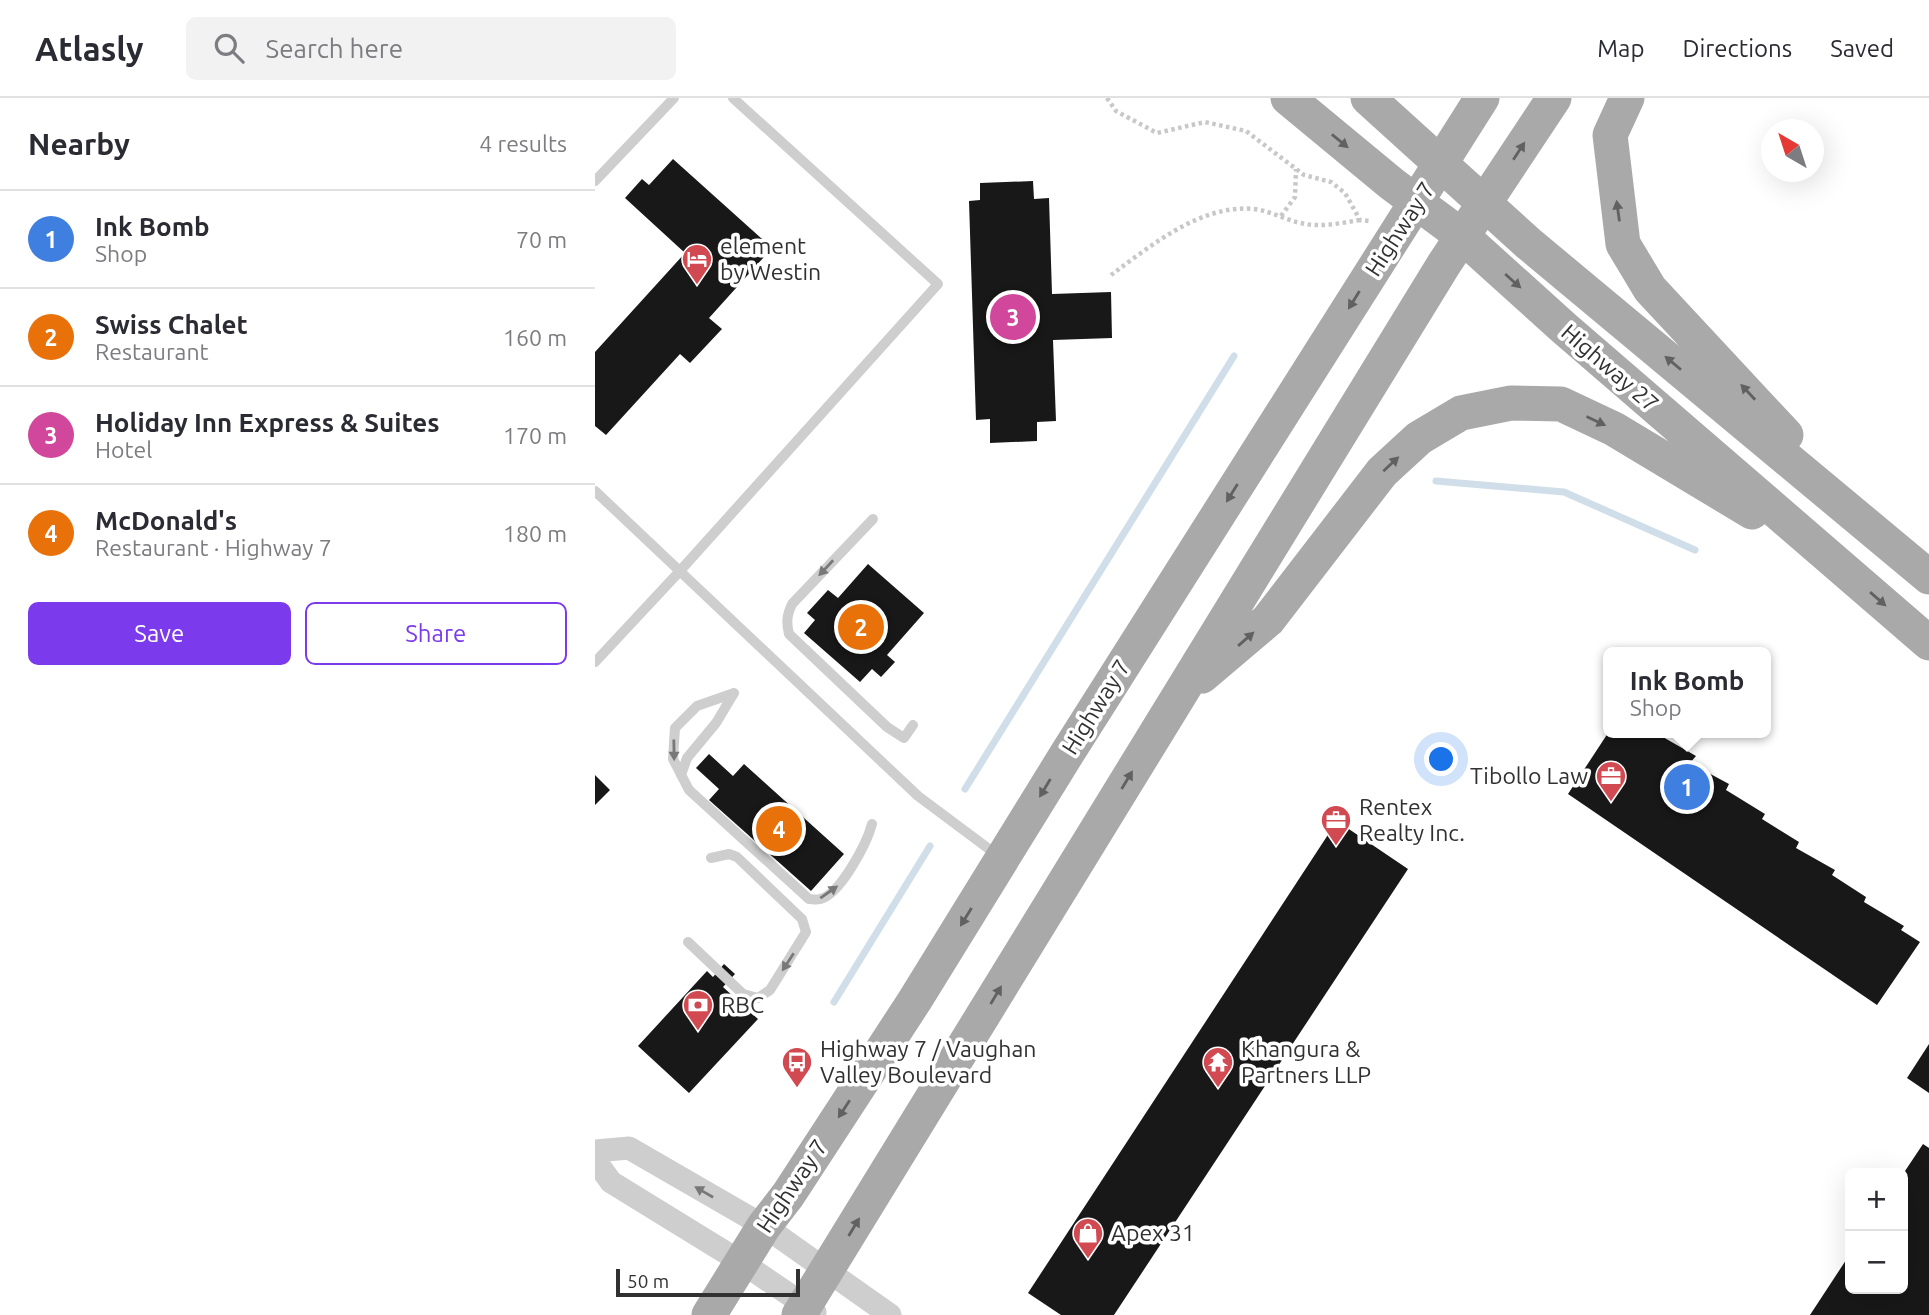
<!DOCTYPE html>
<meta charset="utf-8">
<style>
body{margin:0;font-family:Ubuntu,sans-serif;background:#f2f2f3;color:#2b2b33}
.controls{position:absolute;right:21px;bottom:21px;display:grid;overflow:hidden;border-radius:10px;box-shadow:0 7px 28px #0002}
.controls button{width:63px;height:63px;display:grid;place-items:center;padding:0;border:0;border-bottom:2px solid #e1e1e2;background:#fff;color:#2b2b33;font:35px sans-serif}
.compass{position:absolute;left:1166px;top:21px;width:63px;height:63px;border-radius:50%;background:#fff;box-shadow:0 7px 28px #0002;rotate:321deg}
.scale{position:absolute;left:21px;bottom:18px;width:184px;box-sizing:border-box;padding-left:7px;border:4px solid #313131;border-top:0;font-size:19px;line-height:24px;white-space:nowrap;color:#313131;-webkit-text-stroke:5px #fff;paint-order:stroke}
.you{position:absolute;left:847px;top:662px;width:24px;height:24px;margin:-18px;border:5px solid #fff;border-radius:50%;background:#1a73e8;box-shadow:0 0 0 10px #1a73e833}
.badge{display:grid;place-items:center;width:46px;height:46px;border-radius:50%;background:#7c3aed;color:#fff;font-size:23px;font-weight:700}
.pin{position:absolute;translate:-50% -50%;border:4px solid #fff;box-shadow:0 2px 7px #0006}
.popup{position:absolute;left:1008px;top:549px;width:168px;height:91px;box-sizing:border-box;display:grid;place-content:center;border-radius:10px;background:#fff;filter:drop-shadow(0 2px 5px #0005);font-size:23px;white-space:nowrap;color:#7c7c81}
.popup b{font-size:26px;color:#2b2b33}
.popup::after{content:'';position:absolute;left:50%;top:100%;margin-left:-14px;border:14px solid transparent;border-top-color:#fff}
.list{margin:0;padding:0;list-style:none}
h2{display:flex;justify-content:space-between;align-items:center;height:91px;margin:0;padding:0 28px;font-size:30px}
h2 small{font-size:23px;font-weight:400;color:#7c7c81}
.list li{display:grid;grid-template-columns:46px 1fr auto;gap:21px;align-items:center;box-sizing:border-box;height:98px;padding:0 28px;border-top:2px solid #e1e1e2}
.list b{display:block;font-size:26px;white-space:nowrap}
.list p{margin:0;font-size:23px;white-space:nowrap;color:#7c7c81}
.list em{font-size:23px;font-style:normal;color:#7c7c81}
.actions{display:flex;gap:14px;padding:21px 28px}
.actions a{flex:1;padding:16px 0;border:2px solid #7c3aed;border-radius:10px;text-align:center;font-size:24px;color:#7c3aed}
.actions .main{background:#7c3aed;color:#fff}
.icon{flex:none;width:38px;height:38px;fill:none;stroke:currentColor;stroke-width:2;stroke-linecap:round;stroke-linejoin:round}
.map{position:relative;flex:none;width:1334px;height:1217px;overflow:hidden}
header{display:flex;align-items:center;gap:42px;box-sizing:border-box;height:98px;padding:0 35px;background:#fff;border-bottom:2px solid #e1e1e2}
header strong{font-size:33px}
nav{display:flex;gap:38px;margin-inline-start:auto;font-size:24px}
.search{width:490px;height:63px;background:#f2f2f3;display:flex;align-items:center;gap:18px;box-sizing:border-box;padding:0 24px;border-radius:10px;color:#7c7c81;font-size:26px}
main{display:flex}
aside{flex:1;background:#fff}
.map>svg:first-child{display:block}
.lines{fill:none;stroke-linecap:round;stroke-linejoin:round}
.stream{stroke:#cfdee9;stroke-width:7}
.building{fill:#181818}
.path{stroke:#c8c8c8;stroke-width:4.5;stroke-dasharray:3.5 3.5;stroke-linecap:butt}
.service{stroke:#cecece;stroke-width:10}
.minor{stroke:#cecece;stroke-width:23}
.primary{stroke:#a9a9a9;stroke-width:35}
.oneway{fill:#616161}
.oneway2{fill:#787878}
.labels{text-anchor:middle;stroke-width:7;stroke-linejoin:round;paint-order:stroke}
.street-label{font-size:23px;fill:#313131;stroke:#fff}
.poi-label{font-size:23px;fill:#313131;stroke:#fff;text-anchor:start}
</style>
<header>
<strong>Atlasly</strong>
<div class="search"><svg class="icon" aria-label="search" viewBox="0 0 24 24"><circle cx="10" cy="10" r="6"/><path d="M15 15l6 6"/></svg>Search here</div>
<nav><a>Map</a><a>Directions</a><a>Saved</a></nav>
</header>
<main>
<aside>
<h2>Nearby<small>4 results</small></h2>
<ul class="list">
<li><span class="badge" style="background:#3f7fe0">1</span><div><b>Ink Bomb</b><p>Shop</p></div><em>70 m</em></li>
<li><span class="badge" style="background:#e8710a">2</span><div><b>Swiss Chalet</b><p>Restaurant</p></div><em>160 m</em></li>
<li><span class="badge" style="background:#d1479c">3</span><div><b>Holiday Inn Express &amp; Suites</b><p>Hotel</p></div><em>170 m</em></li>
<li><span class="badge" style="background:#e8710a">4</span><div><b>McDonald's</b><p>Restaurant · Highway 7</p></div><em>180 m</em></li>
</ul>
<div class="actions"><a class="main">Save</a><a>Share</a></div>
</aside>
<div class="map">
<svg width="1334" height="1217" viewBox="0 0 1334 1217">
<rect width="100%" height="100%" fill="#fff"/>
<g class="lines">
<path class="stream" d="M841,383L969,394L1100,452
M370,691L639,258
M239,904L335,748"/>
</g>
<path class="building" d="M78,61L177,150L114,220L127,231L95,265L85,256L11,337L0,328V254L90,155L30,100L47,81L54,87Z
M438,83L439,101L454,100L457,196L516,194L517,240L458,242L461,323L442,324V343L395,345V321L381,322L374,103L385,102V85Z
M273,466L329,515L292,557L300,564L286,579L277,571L265,584L209,535L220,522L212,515L233,492L243,500Z
M1013,635H1061L1101,658L1095,665L1134,686L1131,692L1170,716L1167,721L1204,744L1201,750L1240,772L1237,777L1271,799L1269,804L1309,828L1306,832L1325,844L1282,907L973,696Z
M114,656L138,678L149,666L249,756L216,793L114,702L124,691L101,670Z
M0,677L15,692L0,707Z
M742,723L813,771L519,1217H466L433,1195Z
M129,866L140,876L128,889L163,921L94,995L43,948L112,873L118,879Z
M1334,946V995L1312,980Z
M1328,1046L1334,1050V1217H1215L1255,1156V1191H1308V1076Z"/>
<g class="lines">
<path class="path" d="M512,0L521,13L562,35L610,24L651,33L709,77L736,84L750,95L765,122L774,123
M686,118L700,99L701,71
M516,177C557,147 606,106 659,111C676,113 690,122 706,125C724,130 746,125 765,122"/>
<path class="service" d="M0,83L79,0
M0,393L323,698L402,757
M278,421L197,506C192,517 191,524 194,536L292,629L309,640L318,627
M0,564L84,474L343,186L138,0
M139,595L102,608L80,630L78,661L94,692L214,801C217,801 221,802 225,801C245,797 272,745 277,726
M86,677L92,660L121,625L139,595
M93,844L148,896L163,900L175,892L211,834L207,821L142,759L134,756L116,760"/>
<path class="minor" d="M0,1053L34,1050L169,1128L295,1217
M0,1062L16,1084L146,1164L220,1214"/>
<path class="primary" d="M693,0L797,86L867,138L969,230L1334,545
M773,0L933,145L1334,479
M1032,0L1015,37L1028,146L1055,191L1191,337
M607,578L673,522L787,374L824,340L866,315L916,305L966,306L1019,331L1157,414
M114,1217L169,1128L193,1097L320,902L473,654L887,0
M204,1217L849,166L959,0"/>
</g>
<defs><path id="oneway-solid" d="M-6-.8H1V-3.2L6.5 0L1 3.2V.8H-6Z" transform="scale(1.75)"/></defs>
<g class="oneway">
<use href="#oneway-solid" transform="translate(745 43) rotate(39)"/>
<use href="#oneway-solid" transform="translate(924 53) rotate(-57)"/>
<use href="#oneway-solid" transform="translate(1023 113) rotate(-98)"/>
<use href="#oneway-solid" transform="translate(918 183) rotate(42)"/>
<use href="#oneway-solid" transform="translate(759 202) rotate(122)"/>
<use href="#oneway-solid" transform="translate(1078 265) rotate(-140)"/>
<use href="#oneway-solid" transform="translate(1153 294) rotate(-133)"/>
<use href="#oneway-solid" transform="translate(1001 323) rotate(25)"/>
<use href="#oneway-solid" transform="translate(796 366) rotate(-43)"/>
<use href="#oneway-solid" transform="translate(637 395) rotate(122)"/>
<use href="#oneway-solid" transform="translate(1283 501) rotate(41)"/>
<use href="#oneway-solid" transform="translate(651 541) rotate(-41)"/>
<use href="#oneway-solid" transform="translate(532 682) rotate(-59)"/>
<use href="#oneway-solid" transform="translate(450 690) rotate(121)"/>
<use href="#oneway-solid" transform="translate(371 819) rotate(122)"/>
<use href="#oneway-solid" transform="translate(401 897) rotate(-59)"/>
<use href="#oneway-solid" transform="translate(249 1011) rotate(123)"/>
<use href="#oneway-solid" transform="translate(259 1129) rotate(-59)"/>
</g>
<g class="oneway2">
<use href="#oneway-solid" transform="translate(231 470) rotate(133)"/>
<use href="#oneway-solid" transform="translate(79 652) rotate(89)"/>
<use href="#oneway-solid" transform="translate(234 794) rotate(-35)"/>
<use href="#oneway-solid" transform="translate(193 864) rotate(123)"/>
<use href="#oneway-solid" transform="translate(109 1094) rotate(-150)"/>
</g>
<defs>
<g id="hotel-pin" transform="scale(1.575)"><path d="M0 17L-7.5 6A9.5 9.5 0 1 1 7.5 6Z" fill="#d14a51" stroke="#fff"/><path d="M-6-4.5h1.5V1H6V5H4.5V3h-9V5H-6ZM-4 0a1.8 1.8 0 1 1 3.6 0ZM.5 0V-2.5h3Q6-2.5 6 0Z" fill="#fff"/></g>
<g id="office-pin" transform="scale(1.575)"><path d="M0 17L-7.5 6A9.5 9.5 0 1 1 7.5 6Z" fill="#d14a51" stroke="#fff"/><path d="M-6-3h4V-5.5h4V-3h4V5H-6ZM-1-4.5V-3h2v-1.5ZM-6 0V1H6V0Z" fill="#fff"/></g>
<g id="bank-pin" transform="scale(1.575)"><path d="M0 17L-7.5 6A9.5 9.5 0 1 1 7.5 6Z" fill="#d14a51" stroke="#fff"/><path d="M-6-4H6V4H-6ZM0-2.3a2.3 2.3 0 1 0 0 4.6a2.3 2.3 0 1 0 0-4.6Z" fill="#fff"/></g>
<g id="bus-pin" transform="scale(1.575)"><path d="M0 17L-7.5 6A9.5 9.5 0 1 1 7.5 6Z" fill="#d14a51" stroke="#fff"/><path d="M-5-6H5V4H4V6H2V4H-2V6H-4V4H-5ZM-3.5-4V0h7V-4ZM-3.5 1.2v1.5H-2V1.2ZM2 1.2v1.5H3.5V1.2Z" fill="#fff"/></g>
<g id="temple-pin" transform="scale(1.575)"><path d="M0 17L-7.5 6A9.5 9.5 0 1 1 7.5 6Z" fill="#d14a51" stroke="#fff"/><path d="M0-6L5-2H3V0L6.5 2.5H4V6H1.5V3h-3V6H-4V2.5H-6.5L-3 0V-2H-5Z" fill="#fff"/></g>
<g id="shop-pin" transform="scale(1.575)"><path d="M0 17L-7.5 6A9.5 9.5 0 1 1 7.5 6Z" fill="#d14a51" stroke="#fff"/><path d="M-5-2.5h2.3a2.7 3.5 0 0 1 5.4 0H5L5.5 6h-11ZM-1.5-2.5h3a1.5 2.3 0 0 0-3 0Z" fill="#fff"/></g>
</defs>
<g fill-rule="evenodd">
<use href="#hotel-pin" x="102" y="161"/>
<use href="#office-pin" x="1016" y="678"/>
<use href="#office-pin" x="741" y="722"/>
<use href="#bank-pin" x="103" y="907"/>
<use href="#bus-pin" x="202" y="964"/>
<use href="#temple-pin" x="623" y="964"/>
<use href="#shop-pin" x="493" y="1135"/>
</g>
<g class="labels">
<g class="street-label">
<text transform="translate(805 131) rotate(-57)" y="8">Highway 7</text>
<text transform="translate(1015 270) rotate(41)" y="8">Highway 27</text>
<text transform="translate(501 609) rotate(-58)" y="8">Highway 7</text>
<text transform="translate(197 1088) rotate(-56)" y="8">Highway 7</text>
</g>
<g class="poi-label">
<text x="125" y="156">element<tspan x="125" dy="26">by Westin</tspan></text>
<text x="993" y="686" text-anchor="end">Tibollo Law</text>
<text x="764" y="717">Rentex<tspan x="764" dy="26">Realty Inc.</tspan></text>
<text x="126" y="915">RBC</text>
<text x="225" y="959">Highway 7 / Vaughan<tspan x="225" dy="26">Valley Boulevard</tspan></text>
<text x="646" y="959">Khangura &amp;<tspan x="646" dy="26">Partners LLP</tspan></text>
<text x="516" y="1143">Apex 31</text>
</g>
</g>
</svg>
<div class="controls">
<button>+</button>
<button>−</button>
</div>
<svg class="compass" viewBox="-18 -18 36 36"><path d="M0-13l5 13h-10z" fill="#e53935"/><path d="M0 13l5-13h-10z" fill="#7c7c81"/></svg>
<div class="scale">50 m</div>
<div class="you"></div>
<div class="pin badge" style="left:1092px;top:689px;background:#3f7fe0">1</div>
<div class="popup"><b>Ink Bomb</b>Shop</div>
<div class="pin badge" style="left:266px;top:529px;background:#e8710a">2</div>
<div class="pin badge" style="left:418px;top:219px;background:#d1479c">3</div>
<div class="pin badge" style="left:184px;top:731px;background:#e8710a">4</div>
</div>
</main>
